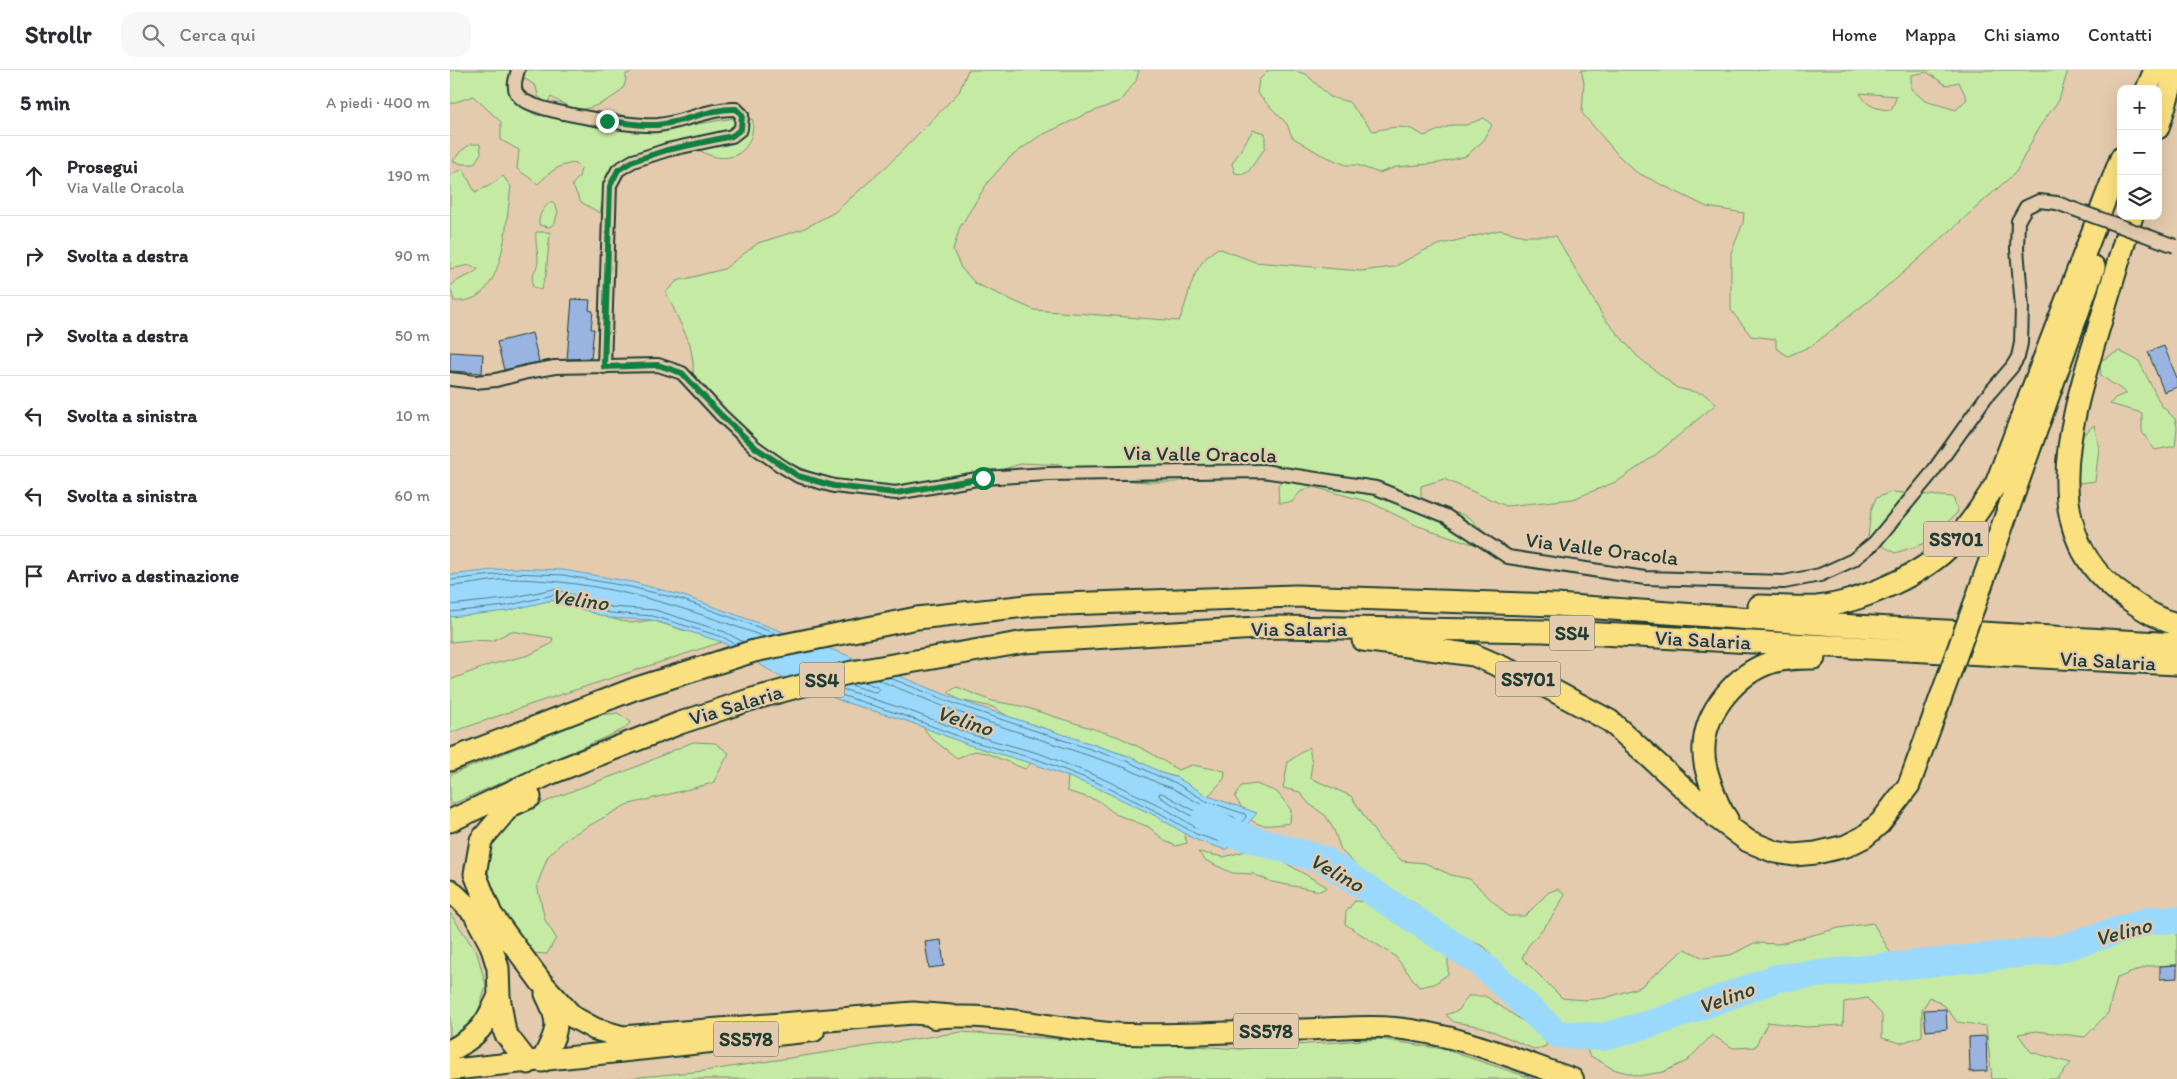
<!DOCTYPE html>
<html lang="it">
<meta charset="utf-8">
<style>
body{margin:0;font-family:Itim,sans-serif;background:#f7f7f7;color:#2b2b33}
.controls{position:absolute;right:15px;top:15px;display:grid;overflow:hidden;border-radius:10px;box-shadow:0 5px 20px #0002}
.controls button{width:45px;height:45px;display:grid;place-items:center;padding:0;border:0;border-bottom:1px solid #e1e1e2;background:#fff;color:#2b2b33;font:25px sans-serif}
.stop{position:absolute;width:15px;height:15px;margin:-11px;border:4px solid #0b8043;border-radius:50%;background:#fff}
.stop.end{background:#0b8043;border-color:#fff;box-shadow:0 1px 5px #0008}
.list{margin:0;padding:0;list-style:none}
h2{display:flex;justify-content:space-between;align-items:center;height:65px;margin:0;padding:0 20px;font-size:21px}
h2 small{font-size:16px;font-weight:400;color:#7c7c81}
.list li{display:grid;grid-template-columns:32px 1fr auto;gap:15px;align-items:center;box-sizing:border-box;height:80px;padding:0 20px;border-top:1px solid #e1e1e2}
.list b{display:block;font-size:19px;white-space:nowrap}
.list p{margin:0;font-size:16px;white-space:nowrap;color:#7c7c81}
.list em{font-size:16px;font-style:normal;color:#7c7c81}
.icon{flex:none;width:28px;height:28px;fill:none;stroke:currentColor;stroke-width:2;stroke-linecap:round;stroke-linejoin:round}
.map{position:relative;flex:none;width:1727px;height:1009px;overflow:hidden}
header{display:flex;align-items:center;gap:30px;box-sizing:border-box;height:70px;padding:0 25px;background:#fff;border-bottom:1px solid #e1e1e2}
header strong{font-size:24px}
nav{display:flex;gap:28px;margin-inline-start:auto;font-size:18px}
.search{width:350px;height:45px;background:#f7f7f7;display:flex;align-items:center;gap:12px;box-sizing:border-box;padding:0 18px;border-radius:15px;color:#7c7c81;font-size:19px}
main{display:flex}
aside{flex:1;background:#fff}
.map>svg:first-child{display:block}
.green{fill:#c5eaa4;stroke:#72946c;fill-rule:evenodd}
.water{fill:#9bd9fc;stroke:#699bac}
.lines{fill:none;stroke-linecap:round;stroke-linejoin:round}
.shore{stroke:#517b84;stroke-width:1}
.river{stroke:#9bd9fc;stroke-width:28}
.building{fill:#99b4e0;stroke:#1f3d34}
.minor-casing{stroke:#1f3d34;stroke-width:16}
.primary-casing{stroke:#1f3d34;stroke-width:24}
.trunk-casing{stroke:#1f3d34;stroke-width:25}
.minor{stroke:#e5cbad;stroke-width:12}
.primary{stroke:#fbe080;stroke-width:20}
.trunk{stroke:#fbe080;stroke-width:21}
.minor-bridge-casing{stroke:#1f3d34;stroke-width:16;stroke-linecap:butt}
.trunk-bridge-casing{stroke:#1f3d34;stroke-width:25;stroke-linecap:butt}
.minor-bridge{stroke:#e5cbad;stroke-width:12}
.trunk-bridge{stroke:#fbe080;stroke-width:21}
.route{stroke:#0b8043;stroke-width:6}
.labels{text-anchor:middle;stroke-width:4.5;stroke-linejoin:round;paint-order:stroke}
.shield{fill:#e5cbad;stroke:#5a6858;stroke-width:1}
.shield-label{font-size:20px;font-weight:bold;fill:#1f3d34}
.street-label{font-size:21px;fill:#1f3d34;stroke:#e5cbad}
.water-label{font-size:22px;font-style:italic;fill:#25453e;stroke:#e5cbad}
</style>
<header>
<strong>Strollr</strong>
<div class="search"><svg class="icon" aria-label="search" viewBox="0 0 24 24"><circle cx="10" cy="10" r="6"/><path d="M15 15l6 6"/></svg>Cerca qui</div>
<nav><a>Home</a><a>Mappa</a><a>Chi siamo</a><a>Contatti</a></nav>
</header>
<main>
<aside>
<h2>5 min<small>A piedi · 400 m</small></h2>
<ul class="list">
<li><svg class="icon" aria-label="ahead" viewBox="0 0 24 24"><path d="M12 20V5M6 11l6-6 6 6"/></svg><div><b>Prosegui</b><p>Via Valle Oracola</p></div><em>190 m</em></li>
<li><svg class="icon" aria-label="right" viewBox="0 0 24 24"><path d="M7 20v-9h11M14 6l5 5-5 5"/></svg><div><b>Svolta a destra</b></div><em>90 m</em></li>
<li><svg class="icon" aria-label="right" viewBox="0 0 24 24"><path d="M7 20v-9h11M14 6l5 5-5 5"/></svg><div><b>Svolta a destra</b></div><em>50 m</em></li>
<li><svg class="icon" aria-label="left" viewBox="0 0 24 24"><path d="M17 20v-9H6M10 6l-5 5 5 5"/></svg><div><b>Svolta a sinistra</b></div><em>10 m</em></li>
<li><svg class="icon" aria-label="left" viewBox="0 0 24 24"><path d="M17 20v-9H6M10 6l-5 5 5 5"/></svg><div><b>Svolta a sinistra</b></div><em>60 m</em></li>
<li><svg class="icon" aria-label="arrive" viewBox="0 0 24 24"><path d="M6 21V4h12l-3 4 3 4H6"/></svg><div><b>Arrivo a destinazione</b></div></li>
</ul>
</aside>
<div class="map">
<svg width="1727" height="1009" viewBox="0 0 1727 1009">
<rect width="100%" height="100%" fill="#e5cbad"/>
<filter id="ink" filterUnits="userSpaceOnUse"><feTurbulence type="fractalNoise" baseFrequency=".02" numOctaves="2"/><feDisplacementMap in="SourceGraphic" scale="10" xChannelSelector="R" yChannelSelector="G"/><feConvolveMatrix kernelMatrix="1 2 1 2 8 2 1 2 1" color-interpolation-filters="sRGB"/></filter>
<g filter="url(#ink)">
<path class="green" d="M0,0H62L59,18L68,35L86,45L145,53L221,58L285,48V56L282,62L168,94L159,102L150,143L131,132L122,115L129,107L131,99L125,93C107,95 100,102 88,114L67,99L69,80L51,70V52L23,26L0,34Z
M73,0H186L176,4C176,7 176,12 174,16C170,26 141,40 130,39C119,38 110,32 101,27L97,34L88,26L86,16L71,6Z
M518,0H689L686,11L670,31L634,45L588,67L559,88L538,112L510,157L503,180L511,198L526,214L584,240L729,251C742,222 739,197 768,178L805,192L911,201L944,197L973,181L988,175L1050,160L1074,166H1106L1154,248L1187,286L1227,318L1254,324L1266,334L1204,386L1168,411L1123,429L1056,436L994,409L971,416V430L982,442C1013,440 1024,446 1040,472L1023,474L968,456L920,432L863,417L850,422L842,432L829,433L828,415L835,407L765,402L726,412H698L623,407L612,395L574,393L540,403L512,404L486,411L453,415L426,416L379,409L341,394L287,355L262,344L244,326L243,292L240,274L216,222L227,211L274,199L308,173L353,159L385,142L438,95L509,22Z
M819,0H840L856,4L880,27L899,32L923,61C945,57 955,53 974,66L1002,55H1016L1034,48L1042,55L1034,70L1016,86L989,93L946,97L929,103L907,95H896L870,84L842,67L837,54L807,23L809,10Z
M1131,0H1618L1609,30L1589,57L1566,102L1446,209L1363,275L1338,286L1326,278V269L1301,266L1281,240V183L1293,153L1294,143L1257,137L1186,102L1168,85L1132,43L1134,12ZM1477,2L1496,15L1509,12L1517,29L1506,40L1475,31L1461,19V5ZM1410,23L1447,26L1441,40C1427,39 1417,37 1410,23Z
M300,49L303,50C304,86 275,98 246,78L254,71C279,74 290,75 300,49Z
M803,60L815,63V78L798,102L793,104L785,103L782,94Z
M21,74H30L31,83L24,94H12L3,91L11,81Z
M13,99L25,122L39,116L53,106L61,117C55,154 56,236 4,231L0,217C8,207 19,208 28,199L20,195L0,199V105Z
M102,131L108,141L105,153L99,157L89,155C88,144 94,137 102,131Z
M86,162H100L96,205L91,220L83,217C80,200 88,202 88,190C88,182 85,174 86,162Z
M1669,281L1689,291L1711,335L1725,349L1727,357L1725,376L1705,380L1692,362V343L1660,334L1665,328L1677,323L1651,306L1650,291Z
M1644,355L1649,378L1645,411L1629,413L1627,403V371Z
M1441,422L1503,427L1508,442L1476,473L1445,483L1418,467L1421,440L1426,428Z
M109,530L135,535L159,548L181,553L202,550L236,561H252L272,572L82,634L0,663V610L39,595L79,585L101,574L103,568L61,561L42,571L22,570L0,572V541Z
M507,617L542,631L571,636L669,667L699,682L728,700L742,695L775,701L774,709L758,726L742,724L726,707L714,704L681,687L559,647L543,637L509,630L498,622Z
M168,643L181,652L172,660L0,735V705L149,645Z
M469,651L564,684L581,693L575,699L536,683L525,681L507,688L481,668Z
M243,672L265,673L279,683L263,713L176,735L117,768L98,786L87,815L95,850L106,868L97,884L82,883C57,855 31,821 40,781C41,776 41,771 44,767C65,736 148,713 183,698C203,690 223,680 243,672Z
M859,677L862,694L860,708L901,726L930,770L952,791L975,793L1001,805L1020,809L1058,846H1075L1099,822L1108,819L1115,825L1100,850L1078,876L1072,888L1112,928L1134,930L1155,928L1190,917L1235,879L1254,888L1281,885L1304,873L1329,874L1389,858L1423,853L1441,884L1393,890L1278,916L1232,934L1152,959L1122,957L1096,943L1054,901L1035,877L1001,862L966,834L915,805L891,780L884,760L876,746L858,733L850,722L833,718L838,692Z
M618,703L636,706L733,760L737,773L726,776L715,771L699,757L665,744L649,731L617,721Z
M806,714L827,722L841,740L840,753C804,758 804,757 785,727L791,716Z
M796,781H821L837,794L877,817L870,821L822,812L803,804L782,803L755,790L748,782L774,787Z
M905,831L934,833L958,846L998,885V904L984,914L969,917L945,886L895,854L896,842Z
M0,843L27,883L36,916L26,948L10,962L0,967Z
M1727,853V895L1699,896L1667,908L1658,943L1635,967L1587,961L1568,964L1581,982L1621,993L1608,1009H1542L1536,956L1507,952L1495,936L1480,927L1472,940V966L1451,973L1432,968V945L1417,928L1394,932L1393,955L1356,957L1318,952L1305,977L1283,978L1262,965L1237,991L1213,1002L1188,1006L1163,999L1139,985L1136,977L1192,965L1305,927L1357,913L1593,885L1667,870L1711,854Z
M1018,926H1035L1097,967L1096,976L1086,980L1033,957L1004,952L996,945L1009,940Z
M511,962L673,974H715L790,979L929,969L993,979L1084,1009H169L254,1001Z"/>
<path class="water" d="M61,498L113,500L182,512L234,526L394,584L509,630L681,687L714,704L726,707L758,726L807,743L776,780L744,769L706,746L645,717L587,695L519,675L457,651L394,632L326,604L272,572L202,550L159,548L102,530L57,541L0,547V505Z"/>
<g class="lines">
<path class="shore" d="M0,510L61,503L113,505L181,517L233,530L327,564
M0,516C21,515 43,509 64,509C155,511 231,536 315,567
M0,535L55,529L104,519L161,537L205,540L275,562L293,572
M0,542L56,536L103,525L160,543L203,546L273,567L285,574
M401,615L427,623L429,621V618L414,612
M389,618L460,641L523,665L591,684L649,707L711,736L748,759L772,766L786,750L784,747L754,736L722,718L710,714L676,698L505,641L428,610
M379,621L458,647L521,671L589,690L646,712L708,742L746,764L773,773L796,747L795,744L756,731L724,712L712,708L679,692L508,635L440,608
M712,723L749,743L772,751L773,754L769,757L752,752L710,727L709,724Z"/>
<path class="river" d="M756,748L784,764L874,790L1029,892L1107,964L1153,967L1213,950L1327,908L1606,880L1702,850H1727"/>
</g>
<path class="building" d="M122,229L140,230L139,240L143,241L141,259H144L141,288L117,289Z
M82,263L89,292L54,300L47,272Z
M1714,276L1727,308V317L1714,322L1698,282Z
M0,282L33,284L32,303L0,301Z
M491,870L494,896L479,898L475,872Z
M1727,895V908L1710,909V896Z
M1496,939L1497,959L1476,961L1474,940Z
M1536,966L1537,1001L1520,1002L1519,967Z"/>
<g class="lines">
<g class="minor-casing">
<path id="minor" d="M68,0C66,8 63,14 66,22C68,26 73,31 77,32C98,43 184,57 208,55C235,52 260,38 286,39L292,45L291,59L282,66L217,80L183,91L168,100L160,115L154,297
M0,309L25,312L46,310L77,302L105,297L208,295L232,303L271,345L306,378L330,395L348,406L384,416L446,423L533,408L598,404L813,401L926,418L996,446L1058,487L1195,508L1334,512L1370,505L1403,490L1424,473L1481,404L1536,327L1562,297L1568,287L1571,273L1572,237L1567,179L1568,151L1576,137L1589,131L1607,133"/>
</g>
<g class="primary-casing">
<path id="primary" d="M484,948C549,941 613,962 677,964C740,966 803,961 866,959C892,958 920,955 945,958C1008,964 1065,989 1123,1009
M0,1000L364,961"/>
</g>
<g class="trunk-casing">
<path id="trunk" d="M1697,19L1705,0
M1708,58L1726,0
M1682,146C1670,186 1658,227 1646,267C1620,353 1584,467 1677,528C1692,539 1709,550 1727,554
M1309,536C1328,536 1348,538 1367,537C1409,533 1475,504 1503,473C1520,455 1533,434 1546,414L1671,88
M1524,536L1644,197
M913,570L1024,585L1093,615L1160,651L1267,748L1298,771L1325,782L1344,785L1366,783L1396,776L1414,767L1430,753L1459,715L1499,605
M0,690L184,619L304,581L467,548L585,535L846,526L1106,535L1387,555L1727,574
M80,727L60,736L31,770L25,804L41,844L91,912L123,947L145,959L173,967L463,943L501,946
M1277,749C1269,739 1265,727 1261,715C1257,703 1253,691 1254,677C1255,641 1287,603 1322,592C1336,588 1349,588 1364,588
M0,751L99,704L230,653L299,630L402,602L575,572L824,557L1093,561L1727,594
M0,820L24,843L41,875L48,898L49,926L55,963L78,993
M0,981C29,965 35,956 49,926
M92,991C107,962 112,955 96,924"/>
</g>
<use href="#minor" class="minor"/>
<use href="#primary" class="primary"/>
<use href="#trunk" class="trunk"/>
<g class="minor-bridge-casing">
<path id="minor-bridge" d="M1607,133L1725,176"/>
</g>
<g class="trunk-bridge-casing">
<path id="trunk-bridge" d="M1499,605L1524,536"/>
</g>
<use href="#minor-bridge" class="minor-bridge"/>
<use href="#trunk-bridge" class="trunk-bridge"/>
</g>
</g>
<g class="lines" filter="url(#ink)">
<path class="route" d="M157,51C173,52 191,56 207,55C234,53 260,38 286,39L292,45L291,59L282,66L217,80L183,91L168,100L160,116L154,297L208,295L232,303L271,345L306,378L348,406L384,416L446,423L533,408"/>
</g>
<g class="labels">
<g class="shield">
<rect x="1473.5" y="451.5" width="65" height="35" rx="4"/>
<rect x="1099.5" y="545.5" width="45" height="35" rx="4"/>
<rect x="1045.5" y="591.5" width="65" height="35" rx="4"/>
<rect x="349.5" y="592.5" width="45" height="35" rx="4"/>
<rect x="783.5" y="943.5" width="65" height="35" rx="4"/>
<rect x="263.5" y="951.5" width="65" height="35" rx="4"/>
</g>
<g class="shield-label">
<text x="1506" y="476">SS701</text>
<text x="1122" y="570">SS4</text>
<text x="1078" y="616">SS701</text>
<text x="372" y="617">SS4</text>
<text x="816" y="968">SS578</text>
<text x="296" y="976">SS578</text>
</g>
<g class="street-label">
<text transform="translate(750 384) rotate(1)" y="7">Via Valle Oracola</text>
<text transform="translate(1152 479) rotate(7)" y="7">Via Valle Oracola</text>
<text x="849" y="566">Via Salaria</text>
<text transform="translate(1253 570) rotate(3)" y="7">Via Salaria</text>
<text transform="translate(1658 591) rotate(3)" y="7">Via Salaria</text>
<text transform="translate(286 635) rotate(-17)" y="7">Via Salaria</text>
</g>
<g class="water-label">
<text transform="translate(130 529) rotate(8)" y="8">Velino</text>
<text transform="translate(515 650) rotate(18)" y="8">Velino</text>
<text transform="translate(887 802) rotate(29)" y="8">Velino</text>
<text transform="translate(1673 861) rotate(-15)" y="8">Velino</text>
<text transform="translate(1276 927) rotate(-20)" y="8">Velino</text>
</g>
</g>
</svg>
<div class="controls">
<button>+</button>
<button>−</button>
<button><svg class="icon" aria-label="layers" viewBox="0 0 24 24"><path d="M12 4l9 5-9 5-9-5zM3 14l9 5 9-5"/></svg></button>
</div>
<div class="stop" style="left:533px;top:408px"></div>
<div class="stop end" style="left:157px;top:51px"></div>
</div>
</main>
